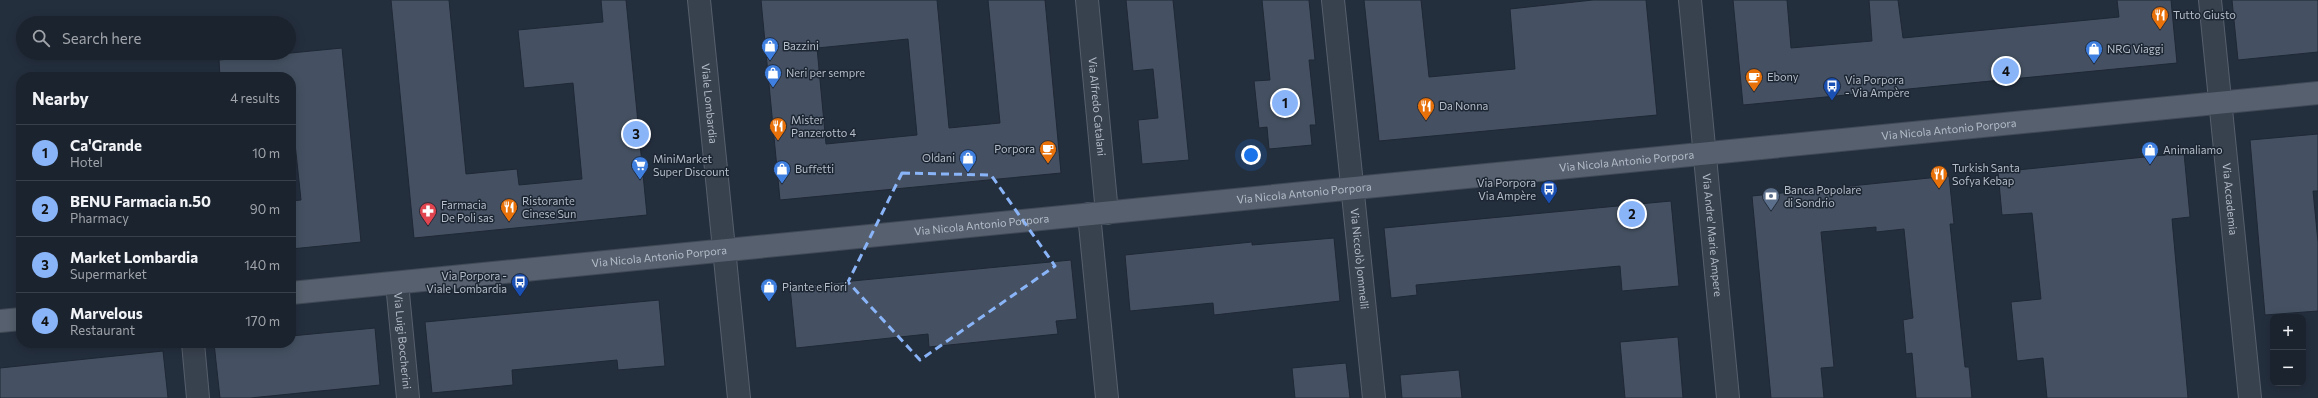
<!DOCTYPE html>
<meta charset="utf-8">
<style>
body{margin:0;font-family:Commissioner,sans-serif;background:#242b36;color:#f1f3f6}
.controls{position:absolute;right:12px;bottom:12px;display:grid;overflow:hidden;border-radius:8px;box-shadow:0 2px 10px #0003}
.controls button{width:36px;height:36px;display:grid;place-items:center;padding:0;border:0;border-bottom:1px solid #39404a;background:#1b232e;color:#f1f3f6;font:20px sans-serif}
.you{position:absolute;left:1251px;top:155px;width:14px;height:14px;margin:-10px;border:3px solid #fff;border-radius:50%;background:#1a73e8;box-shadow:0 0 0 6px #1a73e833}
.badge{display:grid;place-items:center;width:26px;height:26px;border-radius:50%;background:#8ab4f8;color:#111;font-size:13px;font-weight:700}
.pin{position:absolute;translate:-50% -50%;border:2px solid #fff;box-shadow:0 1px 4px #0006}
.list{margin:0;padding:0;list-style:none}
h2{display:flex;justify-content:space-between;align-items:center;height:52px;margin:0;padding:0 16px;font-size:17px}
h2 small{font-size:13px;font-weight:400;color:#a0a4aa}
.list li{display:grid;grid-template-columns:26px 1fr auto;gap:12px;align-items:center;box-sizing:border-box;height:56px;padding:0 16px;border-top:1px solid #39404a}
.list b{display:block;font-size:15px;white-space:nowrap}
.list p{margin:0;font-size:13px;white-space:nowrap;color:#a0a4aa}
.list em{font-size:13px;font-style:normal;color:#a0a4aa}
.icon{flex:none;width:22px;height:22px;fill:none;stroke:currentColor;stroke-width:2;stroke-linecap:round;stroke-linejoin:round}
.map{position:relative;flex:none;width:2318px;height:398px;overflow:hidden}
.search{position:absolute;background:#1b232e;box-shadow:0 2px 10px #0003;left:16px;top:16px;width:280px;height:44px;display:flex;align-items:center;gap:10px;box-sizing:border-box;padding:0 14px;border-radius:22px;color:#a0a4aa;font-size:15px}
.panel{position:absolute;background:#1b232e;box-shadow:0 2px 10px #0003;left:16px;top:72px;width:280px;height:276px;border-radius:16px}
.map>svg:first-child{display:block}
.building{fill:#455162;stroke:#1f2835;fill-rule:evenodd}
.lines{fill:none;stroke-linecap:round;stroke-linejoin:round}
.minor-casing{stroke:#565f6c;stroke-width:24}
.tertiary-casing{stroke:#565f6c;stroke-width:24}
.primary-casing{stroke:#414a57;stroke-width:24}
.minor{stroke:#38414e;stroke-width:22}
.tertiary{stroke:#38414e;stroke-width:22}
.primary{stroke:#56606e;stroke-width:22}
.marked{fill:none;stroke:#8ab4f8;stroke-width:3;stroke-dasharray:8 5;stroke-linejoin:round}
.labels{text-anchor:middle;stroke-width:3;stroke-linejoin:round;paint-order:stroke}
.poi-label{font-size:11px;fill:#b4bcc9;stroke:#1d2633;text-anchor:start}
.street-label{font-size:11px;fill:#b4bcc9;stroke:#1d2633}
</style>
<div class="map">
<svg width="2318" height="398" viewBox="0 0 2318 398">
<rect width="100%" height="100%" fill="#242f3e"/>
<path class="building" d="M391,0H449L466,174L517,169L519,185L582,179L573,83L524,88L518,30L603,22L601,0H626L647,215L414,238Z
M761,0H937L949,128L1000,123L988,0H1045L1061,173L780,200ZM908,39L917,135L826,144L817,48Z
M1126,0H1173L1189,160L1142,164L1138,120L1158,118L1153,69L1133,71Z
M1262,0H1309L1315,60H1309L1316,125H1310L1312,145L1269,149L1267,127L1259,128L1254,81L1270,80Z
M1364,0H1421L1429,77L1515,69L1510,9L1593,0H1646L1657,115L1379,141Z
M1733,0H1787L1791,48L1872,41L1869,0H1898L1903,38L2119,17L2117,0H2171L2177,63L1743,105Z
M2232,0H2318V52L2238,60Z
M342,48L361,242L291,249V201L301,200L291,106V77H220L219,60Z
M2318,134V191H2313L2318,242V311L2265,315L2250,140Z
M2184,153L2190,217L2172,219L2188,398H2047L2043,358L2017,361L2011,302L2041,299L2032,213L2002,215L1998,172Z
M1949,176L1954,224H1950L1965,367H1969L1972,398H1916L1912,353L1906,354L1903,320L1913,318L1904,229L1876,232V227L1821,232L1834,367L1821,368L1824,398H1771L1752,196Z
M1671,201L1679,286L1622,291L1620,266L1416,285L1417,295L1391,298L1384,228Z
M1334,238L1340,301L1214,315L1213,303L1130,311L1125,255L1252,242V245Z
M1071,260L1077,319L1056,321L1058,334L929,347L928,334L796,348L790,287Z
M659,300L665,366L618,370L617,360L512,370L513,385L432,393L425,322Z
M375,328L380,385L250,398H220L214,343H291V336Z
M1678,337L1683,398H1625L1620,342Z
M163,351L168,398H0V368Z
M1346,363L1350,398H1295L1292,368Z
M1459,370L1462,398H1402L1400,375Z"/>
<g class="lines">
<g class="minor-casing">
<g id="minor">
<path id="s1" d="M1087,0L1107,213"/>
<path id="s2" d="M1333,0L1374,398"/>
<path id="s3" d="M1690,0L1728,398"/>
<path id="s4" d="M2210,0L2250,398"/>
<path d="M1089,214L1107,398"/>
<path id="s5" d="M397,283L408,398"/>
<path d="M193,343L198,398"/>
</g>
</g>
<g class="tertiary-casing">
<g id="tertiary">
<path id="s6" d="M699,0L739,398"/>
</g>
</g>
<g class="primary-casing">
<g id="primary">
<path id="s7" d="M291,293L2318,93"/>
<path d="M0,321L21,319"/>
</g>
</g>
<use href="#minor" class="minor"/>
<use href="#tertiary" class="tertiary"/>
<use href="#primary" class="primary"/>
</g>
<path class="marked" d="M902,173L991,175L1055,266L920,360L848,282Z"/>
<defs>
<g id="restaurant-pin" transform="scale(0.9)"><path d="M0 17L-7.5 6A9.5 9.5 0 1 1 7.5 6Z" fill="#e8710a" stroke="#1d2633"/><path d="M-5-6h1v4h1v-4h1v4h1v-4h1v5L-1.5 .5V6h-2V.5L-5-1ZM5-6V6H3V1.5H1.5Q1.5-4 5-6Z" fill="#fff"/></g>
<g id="shop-pin" transform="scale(0.9)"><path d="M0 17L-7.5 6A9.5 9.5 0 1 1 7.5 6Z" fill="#3f7fe0" stroke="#1d2633"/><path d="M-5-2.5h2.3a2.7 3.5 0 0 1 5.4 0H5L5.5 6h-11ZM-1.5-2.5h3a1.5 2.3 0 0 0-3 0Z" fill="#fff"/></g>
<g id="cafe-pin" transform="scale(0.9)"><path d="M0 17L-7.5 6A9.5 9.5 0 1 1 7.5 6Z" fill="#e8710a" stroke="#1d2633"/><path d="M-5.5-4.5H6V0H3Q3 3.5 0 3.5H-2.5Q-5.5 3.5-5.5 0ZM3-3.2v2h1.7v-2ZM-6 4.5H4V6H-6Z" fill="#fff"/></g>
<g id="bus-pin" transform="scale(0.9)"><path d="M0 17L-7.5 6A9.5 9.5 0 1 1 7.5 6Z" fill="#1a4fb4" stroke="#1d2633"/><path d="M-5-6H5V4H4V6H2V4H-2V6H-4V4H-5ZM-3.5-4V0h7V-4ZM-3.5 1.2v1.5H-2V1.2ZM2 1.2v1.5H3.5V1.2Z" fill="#fff"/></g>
<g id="supermarket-pin" transform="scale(0.9)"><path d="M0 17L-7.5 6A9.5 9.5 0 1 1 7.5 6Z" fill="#3f7fe0" stroke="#1d2633"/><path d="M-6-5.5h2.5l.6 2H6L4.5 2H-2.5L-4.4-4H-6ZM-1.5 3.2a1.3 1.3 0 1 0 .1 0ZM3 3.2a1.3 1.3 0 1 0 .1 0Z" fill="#fff"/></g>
<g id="bank-pin" transform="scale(0.9)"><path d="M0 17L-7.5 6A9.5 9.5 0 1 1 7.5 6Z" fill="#5c6f8a" stroke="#1d2633"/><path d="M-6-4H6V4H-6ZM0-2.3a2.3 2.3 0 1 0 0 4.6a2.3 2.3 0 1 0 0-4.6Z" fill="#fff"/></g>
<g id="pharmacy-pin" transform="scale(0.9)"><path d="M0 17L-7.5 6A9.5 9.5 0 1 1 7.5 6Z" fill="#e0444e" stroke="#1d2633"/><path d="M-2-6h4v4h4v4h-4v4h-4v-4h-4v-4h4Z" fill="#fff"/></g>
</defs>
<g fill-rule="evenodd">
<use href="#restaurant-pin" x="2160" y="15"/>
<use href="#shop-pin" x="770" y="46"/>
<use href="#shop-pin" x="2094" y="49"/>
<use href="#shop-pin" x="773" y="73"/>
<use href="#cafe-pin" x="1754" y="77"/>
<use href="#bus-pin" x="1832" y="86"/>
<use href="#restaurant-pin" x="1426" y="106"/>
<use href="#restaurant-pin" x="778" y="126"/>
<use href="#cafe-pin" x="1048" y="149"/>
<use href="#shop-pin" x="2150" y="150"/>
<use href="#shop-pin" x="968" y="158"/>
<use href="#supermarket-pin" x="640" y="165"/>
<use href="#shop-pin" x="782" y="169"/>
<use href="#restaurant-pin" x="1939" y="174"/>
<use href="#bus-pin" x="1549" y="189"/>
<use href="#bank-pin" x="1771" y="196"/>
<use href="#restaurant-pin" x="509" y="207"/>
<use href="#pharmacy-pin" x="428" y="211"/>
<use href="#bus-pin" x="520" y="282"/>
<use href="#shop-pin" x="769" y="287"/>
</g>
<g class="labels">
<g class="poi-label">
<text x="2173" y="19">Tutto Giusto</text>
<text x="783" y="50">Bazzini</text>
<text x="2107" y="53">NRG Viaggi</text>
<text x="786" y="77">Neri per sempre</text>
<text x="1767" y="81">Ebony</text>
<text x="1845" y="84">Via Porpora<tspan x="1845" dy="13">- Via Ampère</tspan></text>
<text x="1439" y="110">Da Nonna</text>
<text x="791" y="124">Mister<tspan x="791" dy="13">Panzerotto 4</tspan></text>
<text x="1035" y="153" text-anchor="end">Porpora</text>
<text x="2163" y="154">Animaliamo</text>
<text x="955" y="162" text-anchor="end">Oldani</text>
<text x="653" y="163">MiniMarket<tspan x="653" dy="13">Super Discount</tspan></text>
<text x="1952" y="172">Turkish Santa<tspan x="1952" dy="13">Sofya Kebap</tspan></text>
<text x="795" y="173">Buffetti</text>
<text x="1536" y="187" text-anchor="end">Via Porpora<tspan x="1536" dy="13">Via Ampère</tspan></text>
<text x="1784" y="194">Banca Popolare<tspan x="1784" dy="13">di Sondrio</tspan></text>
<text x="522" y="205">Ristorante<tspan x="522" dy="13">Cinese Sun</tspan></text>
<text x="441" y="209">Farmacia<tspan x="441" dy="13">De Poli sas</tspan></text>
<text x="507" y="280" text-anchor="end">Via Porpora -<tspan x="507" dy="13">Viale Lombardia</tspan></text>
<text x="782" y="291">Piante e Fiori</text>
</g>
<g class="street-label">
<text dy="4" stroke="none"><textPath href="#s6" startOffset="104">Viale Lombardia</textPath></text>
<text dy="4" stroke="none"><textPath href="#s1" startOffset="107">Via Alfredo Catalani</textPath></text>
<text dy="4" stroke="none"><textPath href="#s7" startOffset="1666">Via Nicola Antonio Porpora</textPath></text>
<text dy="4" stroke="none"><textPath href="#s7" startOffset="1342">Via Nicola Antonio Porpora</textPath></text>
<text dy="4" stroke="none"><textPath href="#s7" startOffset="1018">Via Nicola Antonio Porpora</textPath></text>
<text dy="4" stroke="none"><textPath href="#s4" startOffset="200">Via Accademia</textPath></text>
<text dy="4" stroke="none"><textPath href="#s7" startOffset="694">Via Nicola Antonio Porpora</textPath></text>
<text dy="4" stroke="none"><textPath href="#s3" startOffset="236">Via Andre' Marie Ampere</textPath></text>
<text dy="4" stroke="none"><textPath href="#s7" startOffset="370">Via Nicola Antonio Porpora</textPath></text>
<text dy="4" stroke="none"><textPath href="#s2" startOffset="260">Via Niccolò Jommelli</textPath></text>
<text dy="4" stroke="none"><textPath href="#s5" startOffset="58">Via Luigi Boccherini</textPath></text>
</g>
</g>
</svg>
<div class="controls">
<button>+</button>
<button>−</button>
</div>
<div class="you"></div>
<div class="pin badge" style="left:1285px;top:103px">1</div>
<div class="pin badge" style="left:1632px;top:214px">2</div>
<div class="pin badge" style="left:636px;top:134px">3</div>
<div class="pin badge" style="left:2006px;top:71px">4</div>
<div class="search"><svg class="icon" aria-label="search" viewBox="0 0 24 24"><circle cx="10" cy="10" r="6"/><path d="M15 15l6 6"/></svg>Search here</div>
<section class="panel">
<h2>Nearby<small>4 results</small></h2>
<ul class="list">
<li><span class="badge">1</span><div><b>Ca'Grande</b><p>Hotel</p></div><em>10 m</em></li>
<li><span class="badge">2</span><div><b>BENU Farmacia n.50</b><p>Pharmacy</p></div><em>90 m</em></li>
<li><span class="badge">3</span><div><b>Market Lombardia</b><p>Supermarket</p></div><em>140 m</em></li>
<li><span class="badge">4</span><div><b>Marvelous</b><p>Restaurant</p></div><em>170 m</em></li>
</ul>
</section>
</div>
